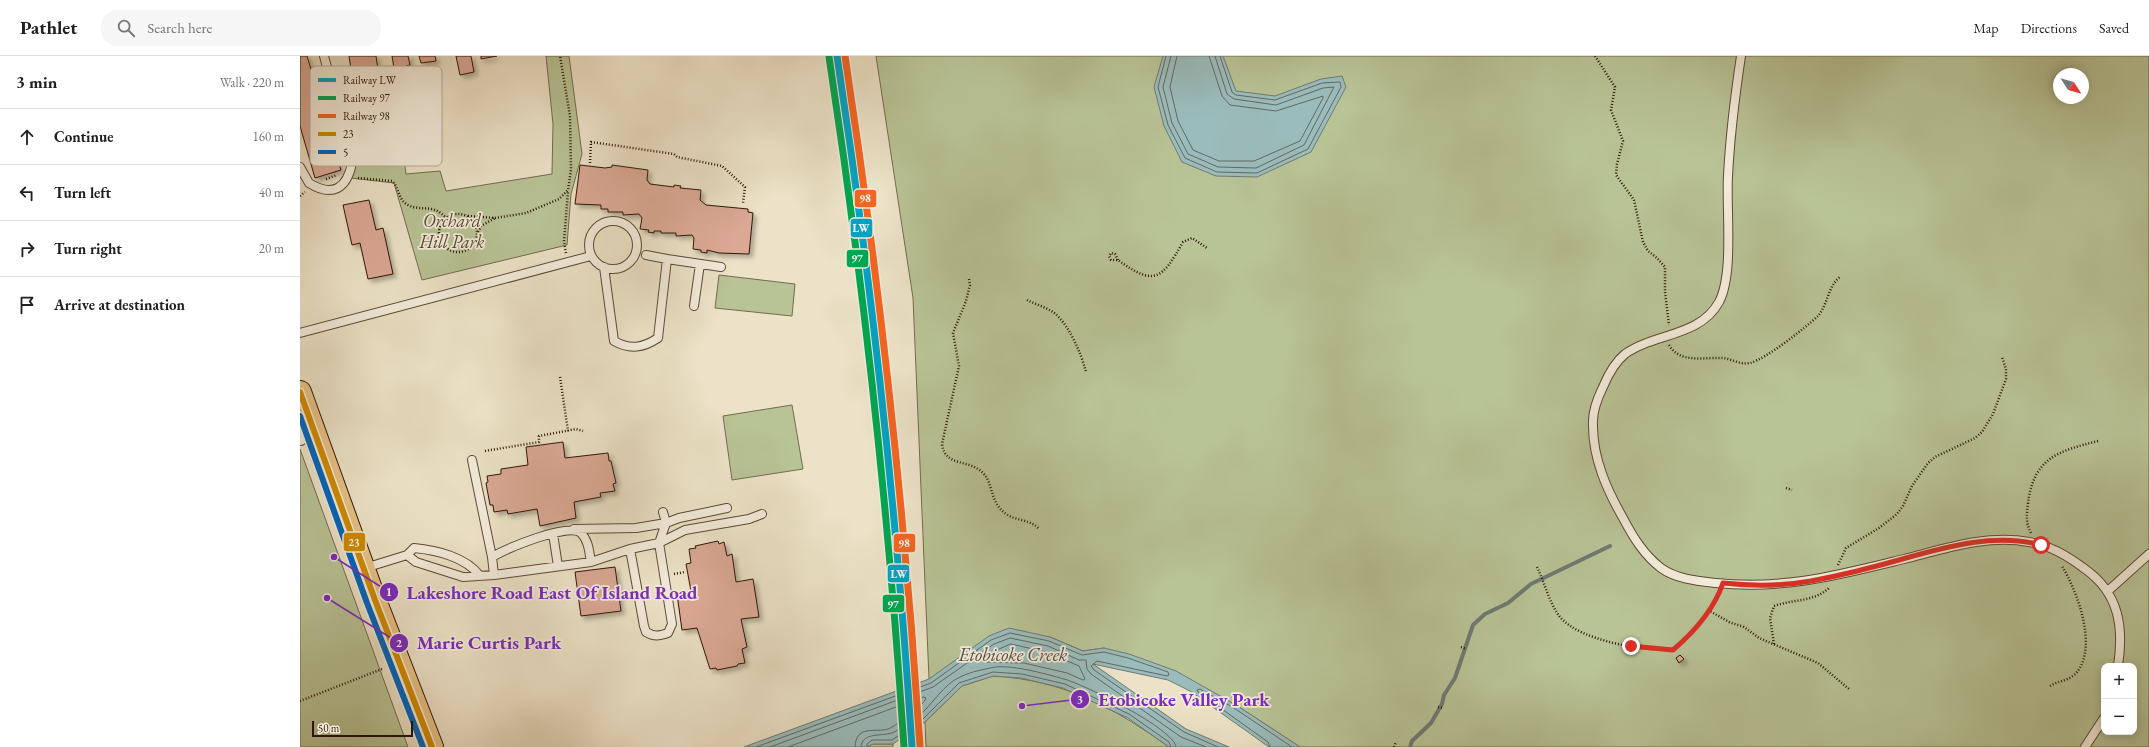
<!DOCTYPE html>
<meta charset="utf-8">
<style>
body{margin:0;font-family:"EB Garamond",serif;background:#f6f6f6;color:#202124}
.controls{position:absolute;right:12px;bottom:12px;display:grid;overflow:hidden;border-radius:8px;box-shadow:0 2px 10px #0003}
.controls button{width:36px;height:36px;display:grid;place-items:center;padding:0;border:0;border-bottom:1px solid #e0e0e0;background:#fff;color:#202124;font:20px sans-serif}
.compass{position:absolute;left:1753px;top:12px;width:36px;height:36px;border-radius:50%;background:#fff;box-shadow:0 2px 10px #0003;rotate:126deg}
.scale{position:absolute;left:12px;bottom:10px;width:101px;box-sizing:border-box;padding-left:4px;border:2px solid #2f1606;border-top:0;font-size:11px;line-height:14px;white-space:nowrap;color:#2f1606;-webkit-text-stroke:3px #f3ecdb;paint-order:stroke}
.stop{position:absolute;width:12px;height:12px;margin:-9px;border:3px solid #d93025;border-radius:50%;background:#fff}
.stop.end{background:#d93025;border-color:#fff;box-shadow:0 1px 4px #0008}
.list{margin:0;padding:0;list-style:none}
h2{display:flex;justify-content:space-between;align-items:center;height:52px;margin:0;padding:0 16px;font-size:17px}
h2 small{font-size:13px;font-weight:400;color:#757577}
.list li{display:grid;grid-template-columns:26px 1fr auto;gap:12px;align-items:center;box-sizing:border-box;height:56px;padding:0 16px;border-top:1px solid #e0e0e0}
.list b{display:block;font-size:15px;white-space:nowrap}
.list em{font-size:13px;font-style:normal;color:#757577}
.icon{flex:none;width:22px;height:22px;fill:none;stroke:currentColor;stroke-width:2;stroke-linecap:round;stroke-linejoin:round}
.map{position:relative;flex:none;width:1849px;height:691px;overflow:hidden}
header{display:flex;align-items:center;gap:24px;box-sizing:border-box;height:56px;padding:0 20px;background:#fff;border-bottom:1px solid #e0e0e0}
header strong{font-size:19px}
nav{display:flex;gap:22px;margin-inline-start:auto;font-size:14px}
.search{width:280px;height:36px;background:#f6f6f6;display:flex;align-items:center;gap:10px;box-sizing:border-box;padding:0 14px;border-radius:16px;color:#757577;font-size:15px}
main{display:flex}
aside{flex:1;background:#fff}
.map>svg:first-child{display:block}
.green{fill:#b8c396;stroke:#746c4e;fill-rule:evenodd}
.water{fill:#9abcbc;stroke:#6f7a73}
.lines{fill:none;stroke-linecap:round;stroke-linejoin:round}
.shore{stroke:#646961;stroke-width:1}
.stream{stroke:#6f7a73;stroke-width:4}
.building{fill:#daa894;stroke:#2f1606;filter:url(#shadow)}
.lane-casing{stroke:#5e4936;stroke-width:10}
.street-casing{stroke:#5e4936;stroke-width:18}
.primary-casing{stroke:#2f1606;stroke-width:24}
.path{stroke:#2f1606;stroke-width:2.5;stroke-dasharray:1 2;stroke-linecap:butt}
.lane{stroke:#f3ecdb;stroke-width:8}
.street{stroke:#f3ecdb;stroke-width:16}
.primary{stroke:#e6c184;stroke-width:22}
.bus-1-casing{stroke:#f3ecdb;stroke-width:9}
.bus-2-casing{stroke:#f3ecdb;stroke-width:9}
.bus-1{stroke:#cf8901;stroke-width:6}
.bus-2{stroke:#0065bd;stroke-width:6}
.rail-1-casing{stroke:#f3ecdb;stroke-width:10}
.rail-2-casing{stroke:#f3ecdb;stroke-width:10}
.rail-3-casing{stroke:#f3ecdb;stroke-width:10}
.rail-1{stroke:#02a2c4;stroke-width:7}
.rail-2{stroke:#00a651;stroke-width:7}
.rail-3{stroke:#f26522;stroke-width:7}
.route{stroke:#d93025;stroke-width:5}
.labels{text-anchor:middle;stroke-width:3.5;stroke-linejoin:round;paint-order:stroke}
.park-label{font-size:18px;font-style:italic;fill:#584a31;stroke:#f3ecdb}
.water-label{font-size:19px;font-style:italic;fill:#545046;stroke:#f3ecdb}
.key{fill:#f3ecdb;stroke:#b8ac9b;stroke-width:1}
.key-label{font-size:11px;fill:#2f1606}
.leader{fill:none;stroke:#7b2cbf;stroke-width:1.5}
.callout-dot{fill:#7b2cbf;stroke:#f3ecdb;stroke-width:1.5}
.mark-label{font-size:12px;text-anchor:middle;font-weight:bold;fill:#fff}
.callout-label{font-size:19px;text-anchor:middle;font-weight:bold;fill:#7b2cbf;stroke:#f3ecdb;stroke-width:3.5;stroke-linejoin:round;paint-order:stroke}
.line-badge{stroke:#f3ecdb;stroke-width:1.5}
.badge-label{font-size:11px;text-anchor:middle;font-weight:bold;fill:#fff}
</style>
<header>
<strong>Pathlet</strong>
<div class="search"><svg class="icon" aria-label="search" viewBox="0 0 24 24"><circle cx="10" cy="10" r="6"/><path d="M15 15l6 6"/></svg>Search here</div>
<nav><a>Map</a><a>Directions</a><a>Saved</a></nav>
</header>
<main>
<aside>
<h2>3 min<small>Walk · 220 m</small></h2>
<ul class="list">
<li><svg class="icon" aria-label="ahead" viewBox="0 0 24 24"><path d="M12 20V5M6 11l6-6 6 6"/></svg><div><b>Continue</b></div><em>160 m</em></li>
<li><svg class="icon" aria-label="left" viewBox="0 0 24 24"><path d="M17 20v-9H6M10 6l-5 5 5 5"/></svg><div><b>Turn left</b></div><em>40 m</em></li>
<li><svg class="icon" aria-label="right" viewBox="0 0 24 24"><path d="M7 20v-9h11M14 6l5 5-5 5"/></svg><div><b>Turn right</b></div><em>20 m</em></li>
<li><svg class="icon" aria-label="arrive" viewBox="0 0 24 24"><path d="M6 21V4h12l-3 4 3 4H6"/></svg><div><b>Arrive at destination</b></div></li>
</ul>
</aside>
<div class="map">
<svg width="1849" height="691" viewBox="0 0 1849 691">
<defs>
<filter id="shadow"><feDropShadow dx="3.5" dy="3.5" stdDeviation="2" flood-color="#0004"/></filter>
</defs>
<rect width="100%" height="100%" fill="#ece2c7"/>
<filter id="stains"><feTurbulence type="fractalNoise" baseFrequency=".005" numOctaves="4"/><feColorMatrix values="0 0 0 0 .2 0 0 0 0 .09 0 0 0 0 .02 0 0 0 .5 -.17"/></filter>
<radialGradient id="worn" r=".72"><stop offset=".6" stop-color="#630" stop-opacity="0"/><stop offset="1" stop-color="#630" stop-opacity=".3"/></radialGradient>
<path class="green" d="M246,0H269L282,98L271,138L267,189L122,224L94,127L42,121H49L60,95L104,103L106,118L140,115L146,135L252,118L253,68Z
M576,0H1849V691H1000L936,649L804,592L783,595L750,581L656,605L629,623L613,242ZM1759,18H1783V42H1759ZM1804,610H1834V676H1804Z
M419,219L495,228L492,260L415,252Z
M492,349L503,413L432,424L423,360Z
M0,393L108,691H0Z
M693,620C764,624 813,651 869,691H626L625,666L662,630Z
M573,688H593V691H566Z"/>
<path class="water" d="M863,0H923L936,35L975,40L1021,23L1042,20L1046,31L1011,96L957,121L916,120L882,106L864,70L854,31Z
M709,572L750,581L783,595L804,592L829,598L876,615L936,649L1000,691H969L890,635L868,624L793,608L886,673L929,691H869L828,662L763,632L721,622L693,620L662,630L625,666L593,688H573L566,691H444L629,623L689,580Z"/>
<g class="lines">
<path class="shore" d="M866,0L858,31L868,69L885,102L917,116L957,117L1008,93L1041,31L1040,26L1022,27L975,44L936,39L932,36L920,0
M871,0L863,31L872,67L888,98L918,111L956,112L1004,89L1034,31L1023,32L976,49L934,43L927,38L915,0
M877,0L870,31L878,65L893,94L919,105H954L1000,85L1023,42V40L976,55L930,49L922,40L909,0
M711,588L746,596L779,610L785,623L783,624L767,617L724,607L683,606V604L697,594Z
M456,691L631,627L691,584L710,577L749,585L782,599L804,596L828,602L868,616L869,619L867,620L797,605L791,610L794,614L884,676L918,691
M470,691L633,631L694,588L710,582L748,590L779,604H786L787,613L791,618L881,681L906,691
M488,691L623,641L626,642C624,649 596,670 588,673C575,677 556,668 555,691
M561,691C562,674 586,682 596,675C604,669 613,664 621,658C632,648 645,628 658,622C667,617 680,614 690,612C708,607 746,618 764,623C783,628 875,673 876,691
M566,691L568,687L572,684H592L623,663L659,627L693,616L722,618L765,628L829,658L869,686L871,691
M970,691L968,686L898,636L897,634L900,633L934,652L992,691"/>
<path class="stream" d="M1110,691L1112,685L1131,667L1142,648L1144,639L1155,622L1173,569L1185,558L1208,547L1231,528L1310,490"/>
</g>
<path class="building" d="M0,0H7L41,114L15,122L0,70Z
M49,0H76L78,14H75L76,18L70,19L69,15L66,16L67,23L53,26Z
M92,0H108L110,9L106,10L107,15L100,17L99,11L94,12Z
M119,0H135L136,5L121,7Z
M156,0H171L174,16L160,19Z
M181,0H197L181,3Z
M280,109L305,112L312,111V109L348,114L347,124L350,128L374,131V129L381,130L380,132L401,134L400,144L406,149L448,153V156L453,157L449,198L419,197L407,194V197L401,196V194L393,193L394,182L392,179L376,180V177H361V175H354V177L348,176L349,174L340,173L342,162L339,158L323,159V156H308V153H301V149L275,148Z
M69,144L76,174L83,172L93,218L68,223L60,187L52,189L43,149Z
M263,386L265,402L308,397L309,405H311L316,427L313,428L315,435L300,437L301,441L274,446L276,462L240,470L237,453L208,458L207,454L194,456L193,449H190L186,427L188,426L187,420L201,418V413L228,409L226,391Z
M418,485L419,488L424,486L427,500L432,498L436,526L453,523L459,561L441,563L447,591L442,593L445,607L438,608L437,610L417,614L416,612L410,613L397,572L382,574L377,538L391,535L386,508L391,507L389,493L396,492L395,490Z
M315,511L321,555L281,560L275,516Z
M1380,599L1384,603L1379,607L1376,602Z"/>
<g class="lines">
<g class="lane-casing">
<path id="lane" d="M1441,0C1435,40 1430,80 1428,120C1426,154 1434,218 1419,246C1400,281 1354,277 1325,298C1315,306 1308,319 1303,331C1297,343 1292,357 1293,370C1293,403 1307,434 1323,462C1333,481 1344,499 1361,512C1376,523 1398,525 1416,527C1484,534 1539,519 1604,503C1644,493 1687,478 1729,486C1750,489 1768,500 1785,513C1819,537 1824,571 1818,610
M0,111L9,127C33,142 47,132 52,107L24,0
M289 189a24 24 0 1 1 48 0a24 24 0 1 1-48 0Z
M367,203L421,211
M304,211L314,285C330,294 343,292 358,282L367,203L346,199
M394,250L400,208
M0,277L291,200
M172,404L192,501
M274,473L336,472L366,467L363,456
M253,478L258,510
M330,493L344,570L346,576C354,581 359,580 368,577L372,568L359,487L366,467L379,462L427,452
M107,499L116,506L163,521L194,519L291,506L330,493L359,487L385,474L449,463L462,458
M65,512L107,499L114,492C136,494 166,501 180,520
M194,519L192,501C206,493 268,466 281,477C289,485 289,496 291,506
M1809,534L1849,498
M1785,691L1804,662"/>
</g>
<g class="street-casing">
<path id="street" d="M0,381L13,373"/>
</g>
<g class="primary-casing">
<path id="primary" d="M0,336L75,544L132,691"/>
</g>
<path class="path" d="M1295,0L1315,31L1311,54L1323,85L1317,108L1316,119L1334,144L1343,186L1348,195L1357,202L1365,211V236L1369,269
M290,107L291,86L374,98L377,101L422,110L445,131L443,147
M58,122L92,125C99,131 98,144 108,149C122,156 133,147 146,162
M26,123L37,119
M0,140L5,136
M139 177a19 19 0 1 1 38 0a19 19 0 1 1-38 0Z
M168,160L195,162L226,157L259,143L268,134L271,114L270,60L260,0
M178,176L181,170L195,162
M266,197L264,186L268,135
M818,204L815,198L811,197L809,200L811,204H818C855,231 862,223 883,186L892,182L907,192
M669,223L670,229L666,245L653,277L659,310L642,388C645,411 668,403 682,416C694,427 689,446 706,458C716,465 730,463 739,473
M727,244C735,248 745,251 753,256C769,268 781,297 786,316
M1369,289C1380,308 1404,301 1423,302C1432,303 1440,309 1450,307C1466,303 1505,272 1518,260C1528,248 1528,230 1540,221
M260,321L268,375
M185,395L239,386V380L276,373L283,375
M1486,432L1492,434
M1731,477C1725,466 1727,458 1728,447C1734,401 1759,395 1798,385
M1538,509L1546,492L1579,472L1597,458L1603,450L1612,430L1628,407L1635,401L1675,382L1682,376L1693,358L1706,323V313L1702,301
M1237,511C1245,527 1249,547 1260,561C1280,585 1344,595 1373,594C1390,580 1410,558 1420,537
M374,518L385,516
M1408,554L1429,566L1444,571L1459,582L1518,607L1549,633
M1474,588L1470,562L1474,550C1494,543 1515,546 1530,531
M1161,591L1166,593
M1750,630C1759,624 1770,625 1777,616C1798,590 1777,535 1762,510
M0,645L82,613
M1138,651L1143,652
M1094,691L1096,686"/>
<use href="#lane" class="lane"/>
<use href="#street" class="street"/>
<use href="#primary" class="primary"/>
<g class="bus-1-casing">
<path id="bus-1" d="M0,336L75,544L132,691"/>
</g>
<g class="bus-2-casing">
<path id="bus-2" d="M0,360L67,547L123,691"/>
</g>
<use href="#bus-1" class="bus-1"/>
<use href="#bus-2" class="bus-2"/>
<g class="rail-1-casing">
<path id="rail-1" d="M537,0C572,229 597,459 612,691"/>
</g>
<g class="rail-2-casing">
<path id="rail-2" d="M529,1C564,230 589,460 604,691"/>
</g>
<g class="rail-3-casing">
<path id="rail-3" d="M545,0C580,229 605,459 620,690"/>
</g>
<use href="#rail-1" class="rail-1"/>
<use href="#rail-2" class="rail-2"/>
<use href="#rail-3" class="rail-3"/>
</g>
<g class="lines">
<path class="route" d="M1331,590L1373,594C1393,577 1414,553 1423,527C1451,530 1483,530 1511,525C1543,519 1575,511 1606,502C1649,490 1696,477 1741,489"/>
</g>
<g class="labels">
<g class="park-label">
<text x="152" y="171">Orchard<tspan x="152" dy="21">Hill Park</tspan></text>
</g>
<g class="water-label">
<text x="713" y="605">Etobicoke Creek</text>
</g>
</g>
<rect x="10" y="10" width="132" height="100" rx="6" class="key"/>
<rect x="18" y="22" width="18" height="4" fill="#02a2c4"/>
<rect x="18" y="40" width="18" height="4" fill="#00a651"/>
<rect x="18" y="58" width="18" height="4" fill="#f26522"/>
<rect x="18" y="76" width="18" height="4" fill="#cf8901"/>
<rect x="18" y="94" width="18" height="4" fill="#0065bd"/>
<g class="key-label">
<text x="43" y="28">Railway LW</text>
<text x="43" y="46">Railway 97</text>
<text x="43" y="64">Railway 98</text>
<text x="43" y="82">23</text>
<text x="43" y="100">5</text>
</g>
<path class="leader" d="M34 501L89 536M27 542L99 587M722 650L780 643"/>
<g class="callout-dot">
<circle cx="34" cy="501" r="4"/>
<circle cx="27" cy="542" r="4"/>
<circle cx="722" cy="650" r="4"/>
<circle cx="89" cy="536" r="10"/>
<circle cx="99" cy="587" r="10"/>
<circle cx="780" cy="643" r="10"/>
</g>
<g class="mark-label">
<text x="89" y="540">1</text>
<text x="99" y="591">2</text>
<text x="780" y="647">3</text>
</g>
<g class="callout-label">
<text x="252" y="543">Lakeshore Road East Of Island Road</text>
<text x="189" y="593">Marie Curtis Park</text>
<text x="884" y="650">Etobicoke Valley Park</text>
</g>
<g class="line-badge">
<rect x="554" y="133" width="23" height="19" rx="4" fill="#f26522"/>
<rect x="550" y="162" width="23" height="20" rx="4" fill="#02a2c4"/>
<rect x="546" y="193" width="23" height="19" rx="4" fill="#00a651"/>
<rect x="43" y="476" width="23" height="20" rx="4" fill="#cf8901"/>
<rect x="593" y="477" width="23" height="20" rx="4" fill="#f26522"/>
<rect x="587" y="508" width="23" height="19" rx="4" fill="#02a2c4"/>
<rect x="582" y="538" width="23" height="19" rx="4" fill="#00a651"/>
</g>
<g class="badge-label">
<text x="565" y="146">98</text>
<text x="561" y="176">LW</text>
<text x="557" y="206">97</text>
<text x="54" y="490">23</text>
<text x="604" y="491">98</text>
<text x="599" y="522">LW</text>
<text x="593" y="552">97</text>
</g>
<rect width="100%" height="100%" filter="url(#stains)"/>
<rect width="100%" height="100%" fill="url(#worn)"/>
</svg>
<div class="controls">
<button>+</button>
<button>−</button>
</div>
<svg class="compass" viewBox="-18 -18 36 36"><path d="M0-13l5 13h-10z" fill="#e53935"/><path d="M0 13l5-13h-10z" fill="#757577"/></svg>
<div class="scale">50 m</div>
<div class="stop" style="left:1741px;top:489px"></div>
<div class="stop end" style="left:1331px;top:590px"></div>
</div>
</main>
